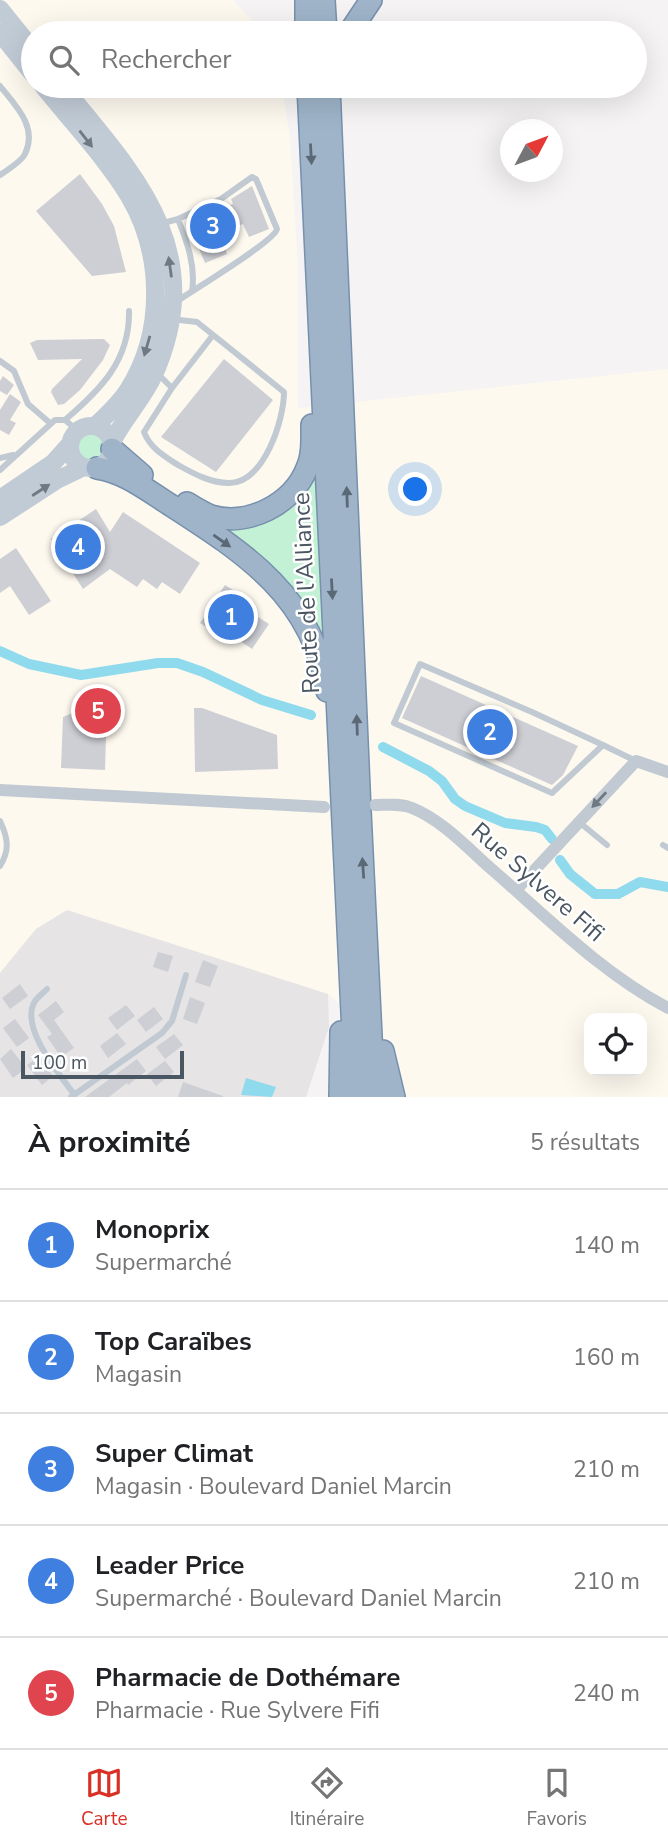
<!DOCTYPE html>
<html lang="fr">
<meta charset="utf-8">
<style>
body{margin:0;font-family:"Nunito Sans",sans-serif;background:#f2f2f2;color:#202124}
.controls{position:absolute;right:21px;bottom:21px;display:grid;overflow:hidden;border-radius:14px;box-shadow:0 7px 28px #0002}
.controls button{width:63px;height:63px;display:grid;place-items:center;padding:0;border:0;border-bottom:2px solid #e0e0e0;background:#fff;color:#202124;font:35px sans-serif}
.compass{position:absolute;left:500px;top:119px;width:63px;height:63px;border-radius:50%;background:#fff;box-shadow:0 7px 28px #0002;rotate:49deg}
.scale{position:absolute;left:21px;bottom:18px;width:163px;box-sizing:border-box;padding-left:7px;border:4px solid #4a5661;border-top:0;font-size:19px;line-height:24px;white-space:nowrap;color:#4a5661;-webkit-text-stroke:5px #fff;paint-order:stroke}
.you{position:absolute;left:416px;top:490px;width:24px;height:24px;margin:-18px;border:5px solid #fff;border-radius:50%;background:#1a73e8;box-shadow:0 0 0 10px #1a73e833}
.badge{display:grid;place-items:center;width:46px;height:46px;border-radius:50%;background:#d93025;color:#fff;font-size:23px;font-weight:700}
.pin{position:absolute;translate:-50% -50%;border:4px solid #fff;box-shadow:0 2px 7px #0006}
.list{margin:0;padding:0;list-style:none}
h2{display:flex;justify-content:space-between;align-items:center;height:91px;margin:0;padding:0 28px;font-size:30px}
h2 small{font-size:23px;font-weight:400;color:#757577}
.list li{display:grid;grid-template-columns:46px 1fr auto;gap:21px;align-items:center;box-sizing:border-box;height:112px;padding:0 28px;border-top:2px solid #e0e0e0}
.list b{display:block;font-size:26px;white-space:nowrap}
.list p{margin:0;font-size:23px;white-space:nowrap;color:#757577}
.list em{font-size:23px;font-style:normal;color:#757577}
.icon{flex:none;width:38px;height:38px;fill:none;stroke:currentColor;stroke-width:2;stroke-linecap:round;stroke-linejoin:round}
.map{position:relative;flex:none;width:668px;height:1097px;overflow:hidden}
.search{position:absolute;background:#fff;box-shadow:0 7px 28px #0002;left:21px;right:21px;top:21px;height:77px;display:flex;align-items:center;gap:18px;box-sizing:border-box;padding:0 24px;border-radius:38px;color:#757577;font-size:26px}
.sheet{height:651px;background:#fff}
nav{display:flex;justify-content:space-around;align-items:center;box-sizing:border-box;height:98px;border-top:2px solid #e0e0e0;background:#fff;font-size:19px;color:#757577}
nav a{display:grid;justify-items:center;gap:4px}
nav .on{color:#d93025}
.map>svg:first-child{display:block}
.commercial{fill:#fdf9ef;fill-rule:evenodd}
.education{fill:#e6e4e5}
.green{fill:#c3f1d5}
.water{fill:#90daee}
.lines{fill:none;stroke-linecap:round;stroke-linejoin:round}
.canal{stroke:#90daee;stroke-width:10}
.building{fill:#cdcfd5}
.trunk-casing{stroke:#7690ad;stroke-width:24}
.service{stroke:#c1cad2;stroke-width:6}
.minor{stroke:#c1cad2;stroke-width:12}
.secondary{stroke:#c1cbd6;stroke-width:18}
.trunk{stroke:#9fb4c9;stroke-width:21}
.oneway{fill:#6e7984}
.oneway2{fill:#5b6976}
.oneway3{fill:#6e7983}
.labels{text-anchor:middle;stroke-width:5;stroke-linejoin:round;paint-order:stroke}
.street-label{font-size:24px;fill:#4a5661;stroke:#fff}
</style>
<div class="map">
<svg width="668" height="1097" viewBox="0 0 668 1097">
<rect width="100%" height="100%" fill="#f5f3f3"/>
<path class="commercial" d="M0,0H233L262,31L263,33H33V86H282L290,138L298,266V408L668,369V1097H403L393,1049L328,994L36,929L0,973ZM589,1018H642V1071H589Z"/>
<path class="education" d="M67,910L328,994L329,1027L306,1097H0V973L36,929Z"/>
<path class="green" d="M78 448a13 13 0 1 1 26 0a13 13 0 1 1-26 0Z
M320,466L327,651L234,543L222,525Z"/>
<path class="water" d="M246,1078L276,1087L272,1097L241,1095Z"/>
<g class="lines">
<path class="canal" d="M0,651L29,664L81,675L158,663H177L203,672L262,700L311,715
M383,747L429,771L442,781L455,799L465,806L505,823L536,827L545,830L552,839
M560,860L570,874L595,894H618L640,882L668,887"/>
</g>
<path class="building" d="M80,174L102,204L114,226L126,272L92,276L36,211Z
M252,186L269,229L249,237L243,224L219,234L227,254L205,263L188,222L233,204L231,199Z
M104,339L110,345L103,360L80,390L64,404L58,405L51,392L52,389L82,359L38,360L30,343L37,340Z
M224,359L273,400L216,472L161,437Z
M3,376L14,385L7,395L0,391V381Z
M10,394L21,402L10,420L16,423L9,435L0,430V410Z
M96,509L110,532L123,512L200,563L180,594L162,582L157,589L143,579L137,587L110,569L83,589L51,539Z
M16,548L51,601L29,615L10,586L0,593V559Z
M225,585L255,604L250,612L269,624L252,649L234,637L231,642L200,623Z
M421,676L578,746L563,775L552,785L402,718Z
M94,704H107L105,770L61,768L63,717Z
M194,708H202L277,735L278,769L195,772Z
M158,952L173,956L168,972L153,967Z
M203,960L218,966L210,987L195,982Z
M20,984L28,996L10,1009L2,998Z
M190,997L205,1003L197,1024L183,1019Z
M56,1001L64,1012L54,1020L74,1048L61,1057L47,1037L52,1034L38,1015Z
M126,1005L135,1016L117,1030L108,1018Z
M154,1007L163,1019L146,1032L137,1020Z
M15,1019L29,1038L17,1047L3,1028Z
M117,1033L126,1044L108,1058L100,1046Z
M174,1034L183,1045L165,1059L156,1047Z
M11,1049L26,1068L13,1078L0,1059Z
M40,1056L53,1076L42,1085L27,1065Z
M137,1059L146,1071L128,1085L127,1083L109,1097H85Z
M165,1061L174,1072L156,1086L147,1074Z
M183,1082L223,1096V1097H178Z"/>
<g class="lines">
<g class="trunk-casing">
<path id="trunk" d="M306,0V33
M324,0L326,33
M349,33L371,0
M308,86L356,1097
M329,86L360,811L374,1097
M112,449L142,475
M97,468C125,472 148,491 172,506C245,553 314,598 327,691
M187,503C195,508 203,513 211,516C248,527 293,504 307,468C313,455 312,439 312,425
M383,1051L394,1097
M340,1097L341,1032"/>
</g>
<path class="service" d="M0,86C16,106 38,127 25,154C21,162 7,170 0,175
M178,219C187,242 196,266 192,291
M160,224L178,219L221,199L252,177L256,179L277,229C275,241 193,290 176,302
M171,319L197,322L284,392C284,420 264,483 229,483C211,483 194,474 178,465C164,456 150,448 144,432L172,388L213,335
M0,361L14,371L28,404L50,423
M156,372L172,388
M65,420C100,390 130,361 129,311
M0,458L13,455
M0,470L55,420H65L77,430
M420,664L532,712L603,745L552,793L394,723Z
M603,745L636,761
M0,821C8,838 10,850 0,866
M579,822L607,845
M663,845L668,848
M47,989C43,993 38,997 35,1001C19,1027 59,1074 74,1094
M71,1097L162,1033L172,1021L186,975"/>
<path class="minor" d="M0,790L324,807
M375,805C387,805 400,803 412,808C440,819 466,846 488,866C546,916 600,972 668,1008
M516,890L636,761L668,772"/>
<path class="secondary" d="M0,9L33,50
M0,33L33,74
M43,86C71,121 106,158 129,196C163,254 165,332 128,390C119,404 107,415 95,426
M62,86C136,176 209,250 154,375C143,399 124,418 112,442
M70 447a21 21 0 1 1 42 0a21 21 0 1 1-42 0Z
M0,499L53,463L70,444
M0,517L57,480L84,467"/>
<use href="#trunk" class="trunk"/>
</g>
<defs><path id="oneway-solid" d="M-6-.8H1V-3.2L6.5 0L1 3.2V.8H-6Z" transform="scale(1.75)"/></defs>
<g class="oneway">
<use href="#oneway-solid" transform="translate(86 139) rotate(52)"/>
<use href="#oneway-solid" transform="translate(170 267) rotate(-98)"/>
<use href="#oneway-solid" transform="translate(147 346) rotate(106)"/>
<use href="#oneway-solid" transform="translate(41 490) rotate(-33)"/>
</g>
<g class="oneway2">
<use href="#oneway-solid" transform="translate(311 154) rotate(87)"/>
<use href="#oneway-solid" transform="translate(347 497) rotate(-92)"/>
<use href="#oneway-solid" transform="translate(222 541) rotate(35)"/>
<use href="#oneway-solid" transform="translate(332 589) rotate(87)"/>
<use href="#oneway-solid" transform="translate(357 725) rotate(-92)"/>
<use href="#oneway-solid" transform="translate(363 868) rotate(-94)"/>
</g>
<use class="oneway3" href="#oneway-solid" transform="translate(599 800) rotate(133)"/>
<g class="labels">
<g class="street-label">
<text transform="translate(306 593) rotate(-93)" y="8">Route de l'Alliance</text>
<text transform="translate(538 882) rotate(41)" y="8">Rue Sylvere Fifi</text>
</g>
</g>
</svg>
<div class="controls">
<button><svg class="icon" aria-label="locate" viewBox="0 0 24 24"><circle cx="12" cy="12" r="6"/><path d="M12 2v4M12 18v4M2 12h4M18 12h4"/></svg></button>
</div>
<svg class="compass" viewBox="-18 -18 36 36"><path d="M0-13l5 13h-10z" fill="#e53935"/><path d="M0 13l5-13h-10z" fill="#757577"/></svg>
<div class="scale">100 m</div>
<div class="you"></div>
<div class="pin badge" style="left:231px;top:617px;background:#3f7fe0">1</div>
<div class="pin badge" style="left:490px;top:732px;background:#3f7fe0">2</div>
<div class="pin badge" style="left:213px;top:226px;background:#3f7fe0">3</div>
<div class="pin badge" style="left:78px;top:547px;background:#3f7fe0">4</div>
<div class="pin badge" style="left:98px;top:711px;background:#e0444e">5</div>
<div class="search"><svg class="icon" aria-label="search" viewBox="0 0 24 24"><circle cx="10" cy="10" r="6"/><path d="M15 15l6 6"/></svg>Rechercher</div>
</div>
<section class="sheet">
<h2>À proximité<small>5 résultats</small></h2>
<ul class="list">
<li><span class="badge" style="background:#3f7fe0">1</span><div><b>Monoprix</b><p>Supermarché</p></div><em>140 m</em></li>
<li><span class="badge" style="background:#3f7fe0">2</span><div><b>Top Caraïbes</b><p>Magasin</p></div><em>160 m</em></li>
<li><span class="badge" style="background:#3f7fe0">3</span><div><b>Super Climat</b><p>Magasin · Boulevard Daniel Marcin</p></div><em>210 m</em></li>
<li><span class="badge" style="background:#3f7fe0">4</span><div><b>Leader Price</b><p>Supermarché · Boulevard Daniel Marcin</p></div><em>210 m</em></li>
<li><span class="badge" style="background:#e0444e">5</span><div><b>Pharmacie de Dothémare</b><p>Pharmacie · Rue Sylvere Fifi</p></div><em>240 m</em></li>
</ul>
</section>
<nav>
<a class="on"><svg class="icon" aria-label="map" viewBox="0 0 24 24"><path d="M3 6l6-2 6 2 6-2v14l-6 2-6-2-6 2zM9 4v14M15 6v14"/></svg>Carte</a>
<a><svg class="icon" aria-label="directions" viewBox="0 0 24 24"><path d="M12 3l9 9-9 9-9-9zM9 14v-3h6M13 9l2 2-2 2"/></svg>Itinéraire</a>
<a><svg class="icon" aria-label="saved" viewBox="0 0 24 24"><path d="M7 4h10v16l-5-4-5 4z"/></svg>Favoris</a>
</nav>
